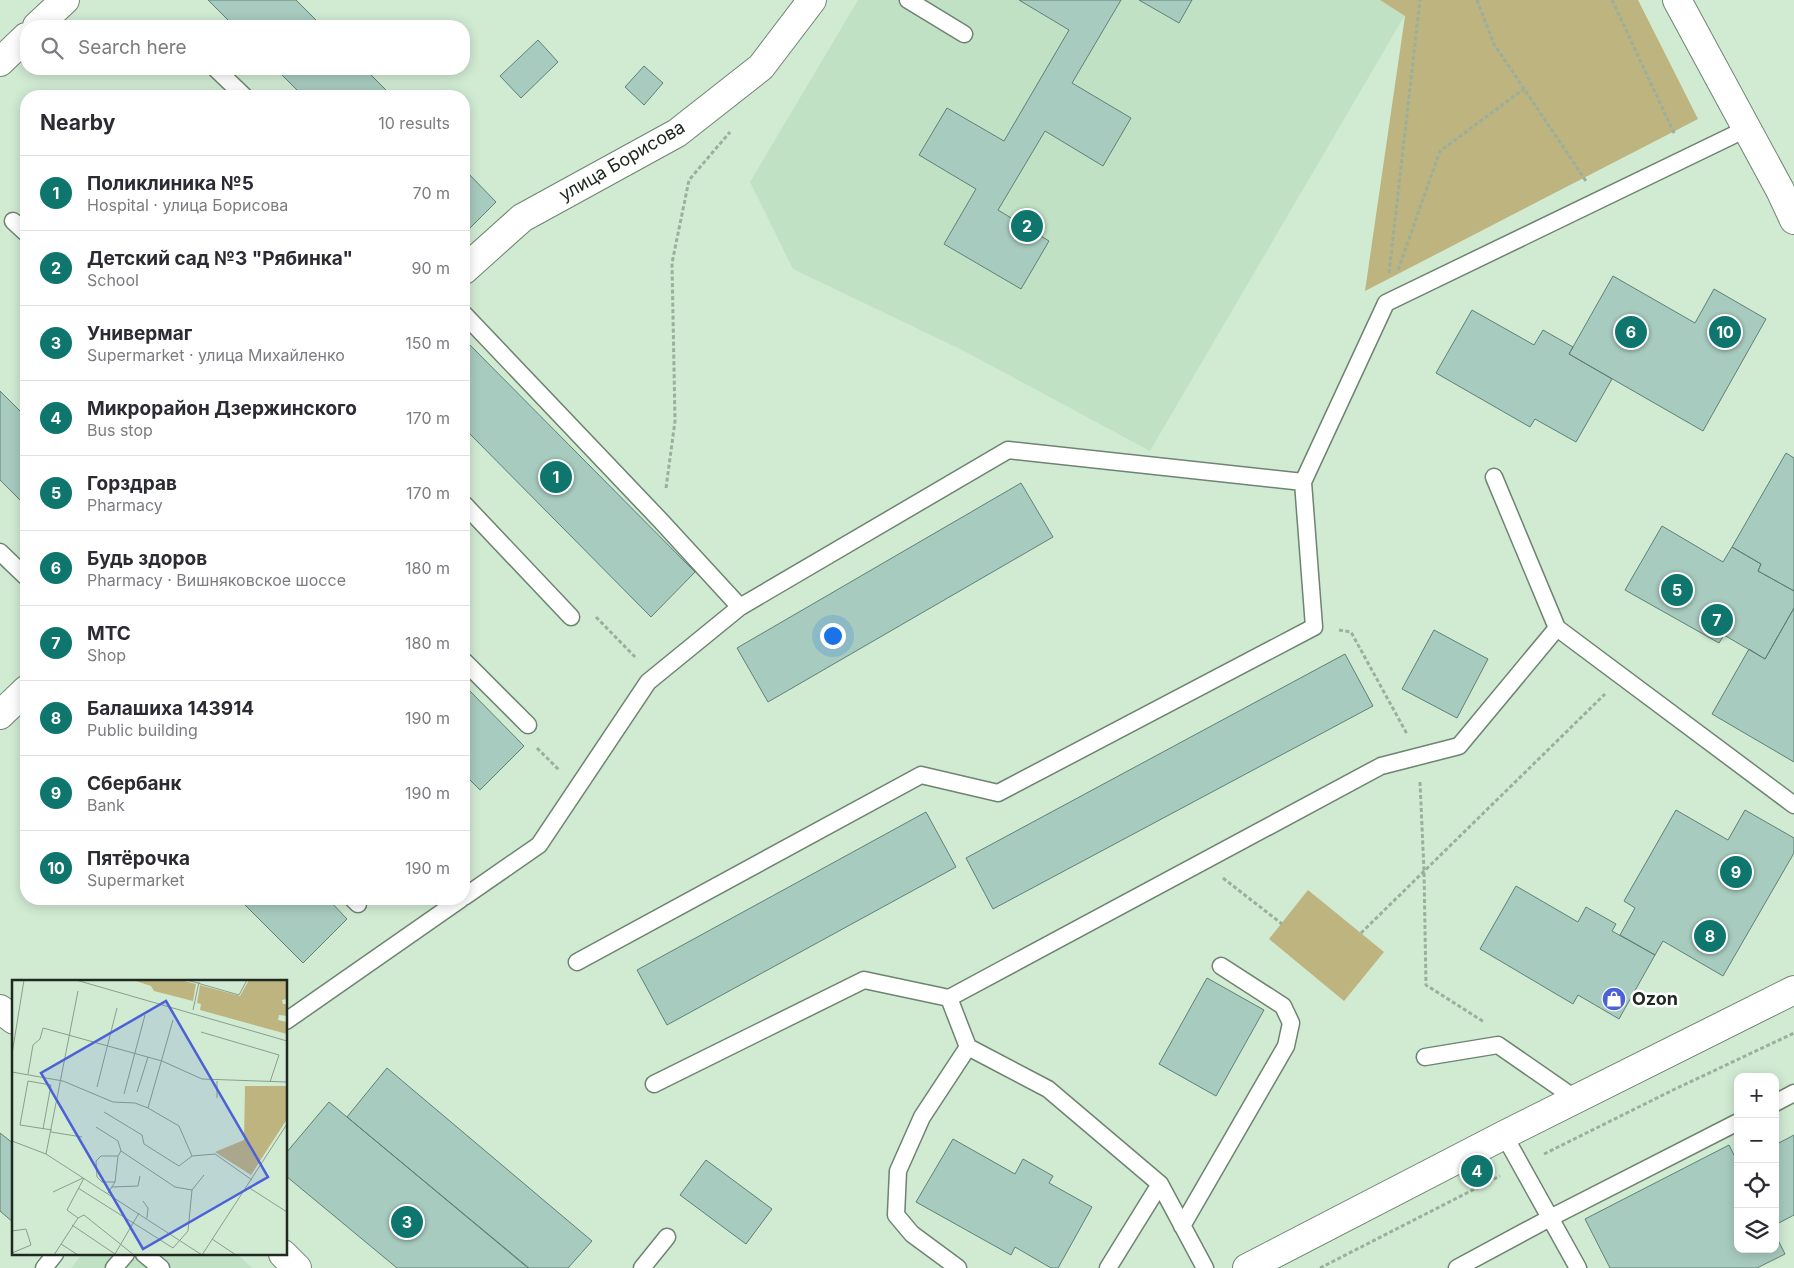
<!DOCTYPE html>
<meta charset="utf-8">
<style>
body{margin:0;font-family:Inter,sans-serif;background:#f2f2f3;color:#2b2b33}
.controls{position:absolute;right:15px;bottom:15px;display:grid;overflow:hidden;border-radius:10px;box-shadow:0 2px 12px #0003}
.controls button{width:45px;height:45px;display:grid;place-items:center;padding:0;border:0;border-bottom:1px solid #e1e1e2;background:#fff;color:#2b2b33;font:25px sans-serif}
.you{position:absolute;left:832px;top:635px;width:18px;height:18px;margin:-12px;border:4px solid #fff;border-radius:50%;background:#1a73e8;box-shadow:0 0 0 8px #1a73e833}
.badge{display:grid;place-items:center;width:32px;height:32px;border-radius:50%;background:#0f766e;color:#fff;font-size:16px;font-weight:700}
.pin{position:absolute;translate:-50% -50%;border:2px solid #fff;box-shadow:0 1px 5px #0006}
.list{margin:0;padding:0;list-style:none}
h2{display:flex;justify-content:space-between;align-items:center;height:65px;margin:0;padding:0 20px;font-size:21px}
h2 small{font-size:16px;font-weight:400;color:#7c7c81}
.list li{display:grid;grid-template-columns:32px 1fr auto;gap:15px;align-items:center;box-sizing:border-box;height:75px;padding:0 20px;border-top:1px solid #e1e1e2}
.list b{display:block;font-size:19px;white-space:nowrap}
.list p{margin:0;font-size:16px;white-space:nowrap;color:#7c7c81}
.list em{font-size:16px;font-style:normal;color:#7c7c81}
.icon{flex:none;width:28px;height:28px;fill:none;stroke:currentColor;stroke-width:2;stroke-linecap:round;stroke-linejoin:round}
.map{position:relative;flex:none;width:1794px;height:1268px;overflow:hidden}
.search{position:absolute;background:#fff;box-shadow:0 2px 12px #0003;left:20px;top:20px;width:450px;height:55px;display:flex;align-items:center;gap:12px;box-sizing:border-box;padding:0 18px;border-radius:20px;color:#7c7c81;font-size:19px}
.panel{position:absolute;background:#fff;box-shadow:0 2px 12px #0003;left:20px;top:90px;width:450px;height:815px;border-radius:20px}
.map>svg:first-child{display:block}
.built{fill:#c1e1c4}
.green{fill:#bdb47f}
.building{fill:#a8cbbf;stroke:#5f8076}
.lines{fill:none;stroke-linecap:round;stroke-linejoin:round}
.service-casing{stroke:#6d8470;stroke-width:19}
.minor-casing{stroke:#6d8470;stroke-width:30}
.tertiary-casing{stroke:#6d8470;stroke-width:30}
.path{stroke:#9aaf9c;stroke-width:3;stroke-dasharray:4 2.5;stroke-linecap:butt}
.service{stroke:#fff;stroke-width:16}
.minor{stroke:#fff;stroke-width:28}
.tertiary{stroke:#fff;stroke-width:28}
.labels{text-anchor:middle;stroke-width:5;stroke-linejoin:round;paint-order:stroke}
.street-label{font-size:18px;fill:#202921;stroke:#fff}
.poi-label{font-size:18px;font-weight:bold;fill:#202921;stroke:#fff;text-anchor:start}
.inset-road{fill:none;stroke:#8a9d8c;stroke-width:1}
.view{fill:#4b61d5;fill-opacity:0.15;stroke:#4b61d5;stroke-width:2.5}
.inset-edge{fill:none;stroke:#202921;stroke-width:2.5}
</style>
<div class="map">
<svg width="1794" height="1268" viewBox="0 0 1794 1268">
<rect width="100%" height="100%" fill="#d1ebd3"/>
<path class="built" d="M858,0H1380L1405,15L1150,451L962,350L793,269L750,182Z
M82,1254H237L252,1268H71Z"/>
<path class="green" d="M1380,0H1638L1698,119L1365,291L1405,16Z
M1308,890L1384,952L1344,1001L1269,939Z"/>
<path class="building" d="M208,0H296L322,26H234Z
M1019,0H1121L1072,83L1131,118L1103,166L1045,131L998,210L1049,241L1021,289L944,244L976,189L919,155L947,108L1004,141L1069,30Z
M1139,0H1192L1179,23Z
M538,40L558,62L521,98L500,76Z
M644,66L663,83L644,105L625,87Z
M276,69H365L392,96H303Z
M464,169L496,202L464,234Z
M1613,276L1695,323L1714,289L1766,319L1703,431L1569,354Z
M1472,310L1534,345L1543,330L1573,347L1569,354L1612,379L1576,442L1535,419L1530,427L1436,373Z
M464,339L695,572L651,617L464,428Z
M0,391L26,417V506L0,480Z
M1786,453L1794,458V591L1758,571L1761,564L1732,547Z
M1021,483L1053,537L768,702L737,648Z
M1662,526L1723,562L1732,547L1761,564L1758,571L1794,591V608L1765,659L1724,635L1719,643L1625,590Z
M1794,608V762L1712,714L1749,649L1765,659Z
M1434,630L1488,659L1457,718L1402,689Z
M1345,654L1373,706L993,909L966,858Z
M464,685L524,746L480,790L464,774Z
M1676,810L1728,840L1745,810L1794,838V853L1723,976L1663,941L1655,955L1620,935L1635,908L1624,901Z
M926,812L956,867L667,1025L637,970Z
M1516,886L1578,922L1586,907L1616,924L1612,931L1655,955L1619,1019L1578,995L1573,1004L1480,949Z
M239,899H328L347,919L303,963Z
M1207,978L1264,1010L1216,1096L1159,1064Z
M387,1068L592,1241L568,1268H529L347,1117Z
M329,1102L528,1268H397L286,1176V1153Z
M0,1133L14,1144V1223L0,1211Z
M1794,1135V1215L1775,1225V1145Z
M953,1139L1015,1174L1023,1159L1053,1176L1049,1183L1092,1207L1058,1268H1051L1015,1247L1011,1255L916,1202Z
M1729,1145L1738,1163V1249H1775V1234L1785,1254L1757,1268H1610L1585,1219Z
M706,1160L772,1209L746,1244L680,1195Z"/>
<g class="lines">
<g class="service-casing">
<path id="service" d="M908,0L964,34
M216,69L244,96
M13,221L26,233
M464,314L661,521L740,607L648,682L539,845L464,897
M1494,477L1557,628L1794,805
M464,504L571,617
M0,552L26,577
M740,607L1008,450L1303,482
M464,661L528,725
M353,899L358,904
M577,962L921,775L998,793L1314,627L1303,482L1386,303L1746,129
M949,998L968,1047L922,1117L898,1171L896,1215L912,1234L958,1268
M286,1021L461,899
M968,1047L1048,1089L1160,1184L1205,1268
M1425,1057L1498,1045L1576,1099
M654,1084L864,980L949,998L1381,766L1459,746L1557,628
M1775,1103L1794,1093
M1504,1135L1578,1268
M1182,1226L1286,1046L1291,1023L1283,1006L1221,966
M144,1254L161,1268
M44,1268L55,1254
M114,1268L126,1254
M642,1268L667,1237
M1108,1268L1160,1184
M1457,1268L1550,1218L1738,1122"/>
</g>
<g class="minor-casing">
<path id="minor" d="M37,26L65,0
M0,62L26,37
M464,270L522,218L677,133L761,67L812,0
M0,715L26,690
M0,1009L14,1020
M283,1254L297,1268
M1247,1268L1504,1135L1794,990"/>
</g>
<g class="tertiary-casing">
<path id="tertiary" d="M1677,0L1780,190L1794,220"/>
</g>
<path class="path" d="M1477,0L1494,44L1586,181
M1612,0L1675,135
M1398,270L1440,151L1524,89
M1389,273L1420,0
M666,488L675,421L672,263L689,180L730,132
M596,617L637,659
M1339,630L1351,632L1407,734
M537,748L559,770
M1420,782L1424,871L1426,985L1484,1022
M1223,878L1282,924
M1361,933L1605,694
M1544,1154L1673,1090L1794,1033
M1320,1268L1500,1176"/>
<use href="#service" class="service"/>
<use href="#minor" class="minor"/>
<use href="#tertiary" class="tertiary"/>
</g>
<defs>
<g id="shop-disc" transform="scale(1.25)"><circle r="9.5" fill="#4b61d5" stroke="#fff"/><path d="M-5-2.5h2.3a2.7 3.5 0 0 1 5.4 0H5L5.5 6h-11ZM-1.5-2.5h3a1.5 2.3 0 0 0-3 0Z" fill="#fff"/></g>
</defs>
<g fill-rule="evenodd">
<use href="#shop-disc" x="1614" y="999"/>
</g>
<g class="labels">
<g class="street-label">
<text transform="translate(622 161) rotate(-30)" y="6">улица Борисова</text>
</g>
<g class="poi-label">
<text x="1632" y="1005">Ozon</text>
</g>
</g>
<g transform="translate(12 980)">
<rect width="275" height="275" fill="#d1ebd3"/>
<path d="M121,0H168L184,4L181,21L142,11L139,6ZM237,0H275V19L270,20L271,24H275V36L267,35L266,40L275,42V54L188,30L189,24L185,23L188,5L228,16ZM233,106H275V139L239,195L203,172L232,160Z" fill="#bdb47f"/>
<path class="inset-road" d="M64,0L275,61M175,0L227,15L235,0M181,30L187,2M189,52L267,75L258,102M0,74L12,0M0,92L51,101L101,122L123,123L136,128L161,40M16,94L21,65L28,59L31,48L150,81L190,99L275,102M85,107L105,28M125,112L136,77M112,114L133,35M205,118V101M136,128L167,146L180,176M92,132L130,155L132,164L167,186L180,176L203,174L240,200M84,147L106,161L109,171L163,207L180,210M31,149L39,105L16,101L8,145L40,150M39,152L70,157M0,161L34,174L190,275M34,174L66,11M72,198L55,230L66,238L72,235L122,275M103,202H90L85,197L84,181L89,176H106L109,171M100,207L126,206L128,196M236,207L275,232M66,208L161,268L176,251L180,210L192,195M41,212L71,198M96,213L103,202L106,176M131,221L136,228L135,238M60,245L103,274L127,233M0,251L14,249L19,265L0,273M200,259L224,275M49,264L66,275M42,275L66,238M190,275L275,144"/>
<path class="view" d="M154,21L256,197L131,269L29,93Z"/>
<rect width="275" height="275" class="inset-edge"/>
</g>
</svg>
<div class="controls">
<button>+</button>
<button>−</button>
<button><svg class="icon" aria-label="locate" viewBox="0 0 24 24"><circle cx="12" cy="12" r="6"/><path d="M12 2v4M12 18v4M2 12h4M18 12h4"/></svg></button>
<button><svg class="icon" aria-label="layers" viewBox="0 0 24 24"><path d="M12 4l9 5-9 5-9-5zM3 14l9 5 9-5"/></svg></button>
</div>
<div class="you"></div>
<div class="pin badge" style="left:556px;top:477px">1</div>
<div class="pin badge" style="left:1027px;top:226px">2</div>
<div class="pin badge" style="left:407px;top:1222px">3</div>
<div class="pin badge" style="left:1477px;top:1171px">4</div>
<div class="pin badge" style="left:1677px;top:590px">5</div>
<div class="pin badge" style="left:1631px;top:332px">6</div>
<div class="pin badge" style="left:1717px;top:620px">7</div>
<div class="pin badge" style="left:1710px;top:936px">8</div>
<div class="pin badge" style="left:1736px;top:872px">9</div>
<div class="pin badge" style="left:1725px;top:332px">10</div>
<div class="search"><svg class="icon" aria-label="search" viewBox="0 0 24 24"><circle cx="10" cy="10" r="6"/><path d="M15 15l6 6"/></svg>Search here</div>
<section class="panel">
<h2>Nearby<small>10 results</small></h2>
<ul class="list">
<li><span class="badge">1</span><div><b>Поликлиника №5</b><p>Hospital · улица Борисова</p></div><em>70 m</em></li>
<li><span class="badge">2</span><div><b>Детский сад №3 &quot;Рябинка&quot;</b><p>School</p></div><em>90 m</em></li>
<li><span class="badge">3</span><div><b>Универмаг</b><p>Supermarket · улица Михайленко</p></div><em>150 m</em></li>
<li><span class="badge">4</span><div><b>Микрорайон Дзержинского</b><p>Bus stop</p></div><em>170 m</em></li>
<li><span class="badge">5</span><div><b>Горздрав</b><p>Pharmacy</p></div><em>170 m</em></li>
<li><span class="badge">6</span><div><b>Будь здоров</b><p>Pharmacy · Вишняковское шоссе</p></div><em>180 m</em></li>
<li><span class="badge">7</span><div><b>МТС</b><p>Shop</p></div><em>180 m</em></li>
<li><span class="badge">8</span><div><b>Балашиха 143914</b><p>Public building</p></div><em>190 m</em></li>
<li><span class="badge">9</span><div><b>Сбербанк</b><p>Bank</p></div><em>190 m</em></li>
<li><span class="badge">10</span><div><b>Пятёрочка</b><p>Supermarket</p></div><em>190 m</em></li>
</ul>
</section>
</div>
